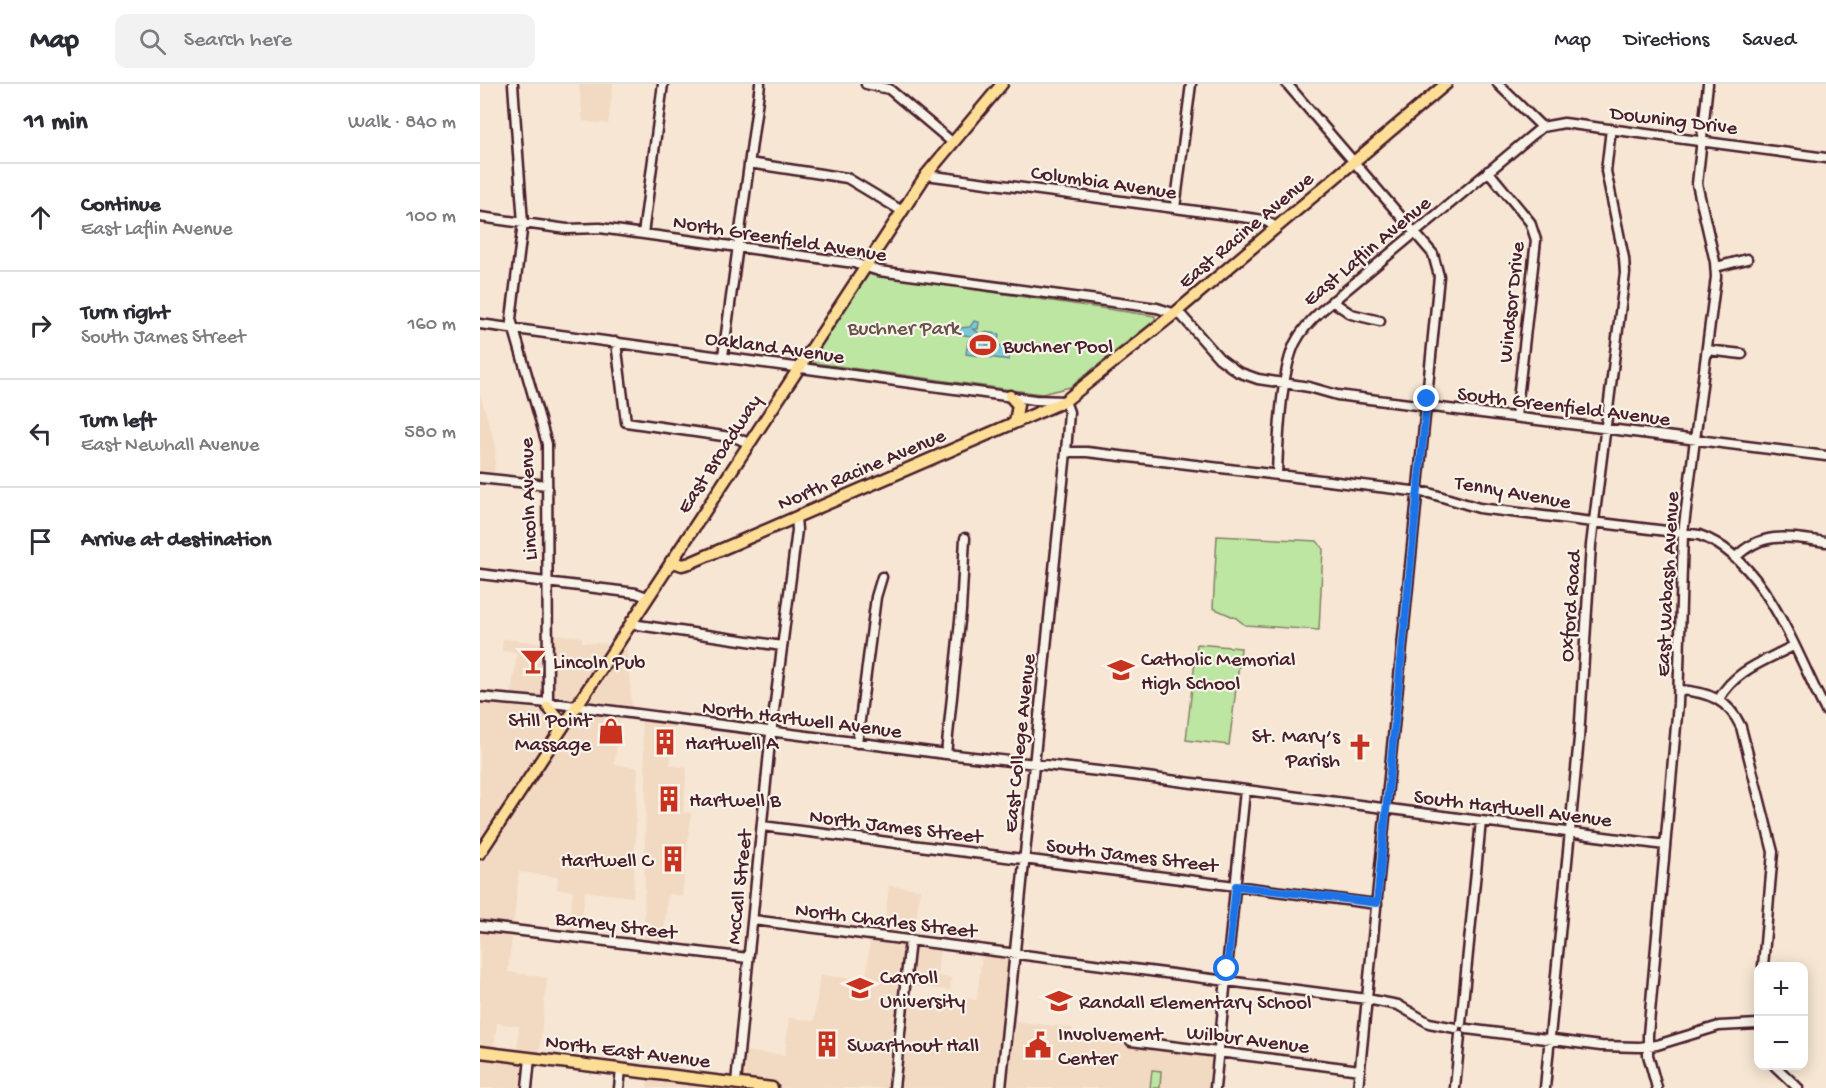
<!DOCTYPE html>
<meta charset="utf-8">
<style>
body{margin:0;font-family:"Gochi Hand",sans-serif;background:#f2f2f3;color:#2b2b33}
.controls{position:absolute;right:18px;bottom:18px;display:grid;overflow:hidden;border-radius:12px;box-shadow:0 3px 15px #0003}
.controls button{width:54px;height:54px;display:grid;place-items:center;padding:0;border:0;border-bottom:2px solid #e1e1e2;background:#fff;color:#2b2b33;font:30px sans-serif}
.stop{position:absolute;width:18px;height:18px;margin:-14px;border:4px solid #1a73e8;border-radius:50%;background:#fff}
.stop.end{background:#1a73e8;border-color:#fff;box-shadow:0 2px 6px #0008}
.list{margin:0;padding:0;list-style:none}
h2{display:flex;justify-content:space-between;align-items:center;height:78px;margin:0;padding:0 24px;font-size:26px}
h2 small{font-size:20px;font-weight:400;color:#7c7c81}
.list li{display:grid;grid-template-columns:39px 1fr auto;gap:18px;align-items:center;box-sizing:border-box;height:108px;padding:0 24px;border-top:2px solid #e1e1e2}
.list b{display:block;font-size:22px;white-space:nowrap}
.list p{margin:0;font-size:20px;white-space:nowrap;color:#7c7c81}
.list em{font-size:20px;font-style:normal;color:#7c7c81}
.icon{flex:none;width:33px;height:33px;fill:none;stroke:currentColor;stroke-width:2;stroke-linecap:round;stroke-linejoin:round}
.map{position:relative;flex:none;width:1346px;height:1004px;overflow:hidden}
header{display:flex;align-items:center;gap:36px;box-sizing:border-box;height:84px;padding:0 30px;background:#fff;border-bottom:2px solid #e1e1e2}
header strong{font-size:28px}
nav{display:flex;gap:33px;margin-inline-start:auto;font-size:21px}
.search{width:420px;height:54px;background:#f2f2f3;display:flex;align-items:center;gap:15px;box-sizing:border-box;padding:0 21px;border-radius:12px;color:#7c7c81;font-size:22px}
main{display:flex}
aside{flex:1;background:#fff}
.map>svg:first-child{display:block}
.built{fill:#f2d9c2}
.green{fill:#bde6a2;stroke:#848266;stroke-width:1.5}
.water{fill:#7acad5;stroke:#678691;stroke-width:1.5}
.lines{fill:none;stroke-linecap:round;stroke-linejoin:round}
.minor-casing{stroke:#4a1f2b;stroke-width:13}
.major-casing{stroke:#4a1f2b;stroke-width:15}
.minor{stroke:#f7f3e8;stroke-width:8}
.major{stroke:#fcde96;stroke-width:10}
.route{stroke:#1a73e8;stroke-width:8}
.labels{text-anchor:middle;stroke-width:4.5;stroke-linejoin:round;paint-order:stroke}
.street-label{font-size:21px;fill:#4a1f2b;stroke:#f7f3e8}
.park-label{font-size:21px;fill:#675149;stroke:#f7f3e8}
.poi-label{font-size:21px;fill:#4a1f2b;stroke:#f7f3e8;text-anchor:start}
</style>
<header>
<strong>Map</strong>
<div class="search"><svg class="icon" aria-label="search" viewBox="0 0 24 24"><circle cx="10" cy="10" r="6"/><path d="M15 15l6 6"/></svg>Search here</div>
<nav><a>Map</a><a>Directions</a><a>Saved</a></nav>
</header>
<main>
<aside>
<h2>11 min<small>Walk · 840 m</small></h2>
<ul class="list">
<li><svg class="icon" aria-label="ahead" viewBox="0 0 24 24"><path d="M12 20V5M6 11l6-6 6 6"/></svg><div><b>Continue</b><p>East Laflin Avenue</p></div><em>100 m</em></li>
<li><svg class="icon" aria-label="right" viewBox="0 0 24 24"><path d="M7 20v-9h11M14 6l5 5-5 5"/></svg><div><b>Turn right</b><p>South James Street</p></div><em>160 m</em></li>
<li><svg class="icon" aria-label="left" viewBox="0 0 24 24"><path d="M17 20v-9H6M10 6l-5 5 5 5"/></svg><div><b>Turn left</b><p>East Newhall Avenue</p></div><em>580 m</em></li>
<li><svg class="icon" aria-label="arrive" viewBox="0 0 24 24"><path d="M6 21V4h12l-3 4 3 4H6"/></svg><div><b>Arrive at destination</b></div></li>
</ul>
</aside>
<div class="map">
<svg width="1346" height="1004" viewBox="0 0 1346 1004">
<rect width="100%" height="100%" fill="#f6e6d3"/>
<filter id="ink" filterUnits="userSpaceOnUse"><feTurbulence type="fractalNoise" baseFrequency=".0167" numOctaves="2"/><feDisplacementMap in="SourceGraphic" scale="12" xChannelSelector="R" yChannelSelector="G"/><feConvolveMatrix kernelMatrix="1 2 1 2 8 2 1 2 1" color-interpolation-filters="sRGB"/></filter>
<g filter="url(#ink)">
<path class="built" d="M99,0H133L128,40L103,37Z
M0,310L16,362L14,388L0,387Z
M72,550L102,553V558L128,560L91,617L31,611L37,569L22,567L23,555L72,560Z
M146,555L152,626H141L134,680L158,684L153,813L105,807L100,850L88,849L93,807L77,805L78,793L39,788L28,888L67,894L59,971L37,968L39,942L17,939L13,974L42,979L45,984L43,1004H0V778Z
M0,619L63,626L76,633L74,646L0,758Z
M161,636L195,640L190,681L207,684L203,728L211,729L202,812L188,810L182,861L164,858L166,691Z
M409,802L440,805L433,860L460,863L457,892L471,894L470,906L421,901L420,916L476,922L478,914L497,916L502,869L525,872L529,875L524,936L592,944V954L731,972L730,1004H258L262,967L305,971L309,934L334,937L340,891L386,896L390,855L403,856Z
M167,994L221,1000L220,1004H168Z"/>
<path class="green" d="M387,190L675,232V236L590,303L562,310L328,278Z
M737,452L837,457L843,465L839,546L765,541L756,534L733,524Z
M717,560L761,564L749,661L706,656Z
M672,986L681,987L680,1004H670Z"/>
<path class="water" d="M494,237L499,238L498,245H492L498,248V253L478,250L479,244L490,243Z
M504,248L519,250L518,258L507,256L506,260L531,263L529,276L486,270L488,257L502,259Z"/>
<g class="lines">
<g class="minor-casing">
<path id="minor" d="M33,0L43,139L31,235L67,360L68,618
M386,0L409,5L472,58
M807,0L953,170L959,192L878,1004
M1018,0L1062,43
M269,79L367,94L422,127
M1008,87L1050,138L1056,156L1036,333
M446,91L777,135L786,137L796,143
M695,124L711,0
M0,133L87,145L120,144L251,162L374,179L399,187L677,224L702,232L739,274L758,288L778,295L829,303L857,311L1346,372
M163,150L183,0
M1236,183L1267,175
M852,217L871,230L900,237
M0,240L555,316L585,317L589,328L586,368L521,1004
M136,258L146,338L257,354L268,359
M1227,266L1262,270
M243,272L280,0
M586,368H607L949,409L999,424L1219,451C1285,474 1316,570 1346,627
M797,391C798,357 801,288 815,259C821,247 831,236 841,227L1062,43L1084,39L1346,74
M0,394L67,401
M1255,474C1282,446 1311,453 1346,458
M0,490L156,509L167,513
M151,537L158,541L302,562
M1199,606C1228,608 1248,615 1261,643L1293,768L1283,882
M0,613L80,620L466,670L636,689L1185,761
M1239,615C1255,586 1285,577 1313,562
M377,659L396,513L402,493
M466,670L481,527L485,454
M282,742L897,820
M273,836L887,915L918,921L949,939L975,944
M0,842L268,874
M981,939L1001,737
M987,945L1121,962L1159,963L1177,961L1239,942L1278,940
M651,957L880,986
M1295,982L1318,1004
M256,999L290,658L317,446L316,433
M47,1004L50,974
M139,1004L141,986
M414,1004L430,856
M735,1004L765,706
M975,1004L980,951
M1065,1004L1099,654L1111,461L1145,189L1144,174L1126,87L1131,45
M1177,1004L1168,971V951L1198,620L1203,449L1236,193L1235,178L1217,100L1228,0"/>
</g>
<g class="major-casing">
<path id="major" d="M530,312L538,321L535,338
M191,477L202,481L210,479L585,317L695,229L966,0
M68,623L79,635V648
M0,769L446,91L522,0
M0,968L292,1004"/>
</g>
<use href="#minor" class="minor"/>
<use href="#major" class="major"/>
</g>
</g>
<g class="lines" filter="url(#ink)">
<path class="route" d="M747,885L756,802L897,819L947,315"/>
</g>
<defs>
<g id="stadium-bare" transform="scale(2.07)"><path d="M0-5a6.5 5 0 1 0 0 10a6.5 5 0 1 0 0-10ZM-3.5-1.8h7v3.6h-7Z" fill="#c8321e" stroke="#f7f3e8" stroke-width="2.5" paint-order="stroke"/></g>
<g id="bar-bare" transform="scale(2.07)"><path d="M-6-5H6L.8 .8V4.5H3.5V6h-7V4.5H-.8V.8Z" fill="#c8321e" stroke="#f7f3e8" stroke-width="2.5" paint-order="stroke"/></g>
<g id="school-bare" transform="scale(2.07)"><path d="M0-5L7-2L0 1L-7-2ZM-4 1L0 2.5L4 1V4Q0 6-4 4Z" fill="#c8321e" stroke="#f7f3e8" stroke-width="2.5" paint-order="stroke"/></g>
<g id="shop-bare" transform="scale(2.07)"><path d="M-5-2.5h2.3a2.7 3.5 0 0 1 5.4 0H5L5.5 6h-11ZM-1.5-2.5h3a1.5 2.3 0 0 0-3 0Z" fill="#c8321e" stroke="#f7f3e8" stroke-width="2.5" paint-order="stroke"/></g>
<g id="building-bare" transform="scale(2.07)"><path d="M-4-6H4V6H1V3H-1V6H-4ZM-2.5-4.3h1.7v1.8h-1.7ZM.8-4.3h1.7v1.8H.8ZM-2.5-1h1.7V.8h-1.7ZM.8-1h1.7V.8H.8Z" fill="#c8321e" stroke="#f7f3e8" stroke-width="2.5" paint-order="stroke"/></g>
<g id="church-bare" transform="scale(2.07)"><path d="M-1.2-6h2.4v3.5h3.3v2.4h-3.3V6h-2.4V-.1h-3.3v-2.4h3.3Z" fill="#c8321e" stroke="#f7f3e8" stroke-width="2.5" paint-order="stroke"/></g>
<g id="university-bare" transform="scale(2.07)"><path d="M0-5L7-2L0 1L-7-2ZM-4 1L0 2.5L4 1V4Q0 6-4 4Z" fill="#c8321e" stroke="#f7f3e8" stroke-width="2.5" paint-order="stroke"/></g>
<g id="civic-bare" transform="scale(2.07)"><path d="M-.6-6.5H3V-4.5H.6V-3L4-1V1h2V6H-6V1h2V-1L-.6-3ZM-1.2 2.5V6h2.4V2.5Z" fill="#c8321e" stroke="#f7f3e8" stroke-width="2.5" paint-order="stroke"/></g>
</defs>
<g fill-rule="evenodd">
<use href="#stadium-bare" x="503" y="261"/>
<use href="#bar-bare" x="53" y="577"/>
<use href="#school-bare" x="641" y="586"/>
<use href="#shop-bare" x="131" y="647"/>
<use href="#building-bare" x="185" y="658"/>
<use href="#church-bare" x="880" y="663"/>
<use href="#building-bare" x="189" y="715"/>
<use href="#building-bare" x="193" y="775"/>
<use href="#university-bare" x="380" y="904"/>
<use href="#school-bare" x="579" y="917"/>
<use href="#building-bare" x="347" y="960"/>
<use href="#civic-bare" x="558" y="961"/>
</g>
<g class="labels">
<g class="street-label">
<text transform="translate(1194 35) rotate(7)" y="7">Downing Drive</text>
<text transform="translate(624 97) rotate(8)" y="7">Columbia Avenue</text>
<text transform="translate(765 145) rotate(-40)" y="7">East Racine Avenue</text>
<text transform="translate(300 153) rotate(9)" y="7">North Greenfield Avenue</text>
<text transform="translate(886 166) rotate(-40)" y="7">East Laflin Avenue</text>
<text transform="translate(1030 218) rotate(-84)" y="7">Windsor Drive</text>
<text transform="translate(295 262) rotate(8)" y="7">Oakland Avenue</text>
<text transform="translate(1084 321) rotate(7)" y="7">South Greenfield Avenue</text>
<text transform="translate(238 369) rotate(-57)" y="7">East Broadway</text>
<text transform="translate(381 384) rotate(-23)" y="7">North Racine Avenue</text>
<text transform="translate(1033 407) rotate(10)" y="7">Tenny Avenue</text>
<text transform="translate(47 415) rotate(-92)" y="7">Lincoln Avenue</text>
<text transform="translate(1186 500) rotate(-87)" y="7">East Wabash Avenue</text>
<text transform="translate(1089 522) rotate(-86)" y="7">Oxford Road</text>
<text transform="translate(322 634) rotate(7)" y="7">North Hartwell Avenue</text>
<text transform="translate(538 659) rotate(-84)" y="7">East College Avenue</text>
<text transform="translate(1033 723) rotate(7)" y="7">South Hartwell Avenue</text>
<text transform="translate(416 741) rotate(7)" y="7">North James Street</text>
<text transform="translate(652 770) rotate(7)" y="7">South James Street</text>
<text transform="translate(258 803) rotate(-84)" y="7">McCall Street</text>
<text transform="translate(406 835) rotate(7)" y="7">North Charles Street</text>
<text transform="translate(136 840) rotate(7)" y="7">Barney Street</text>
<text transform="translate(768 954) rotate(7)" y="7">Wilbur Avenue</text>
<text transform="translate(148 966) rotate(7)" y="7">North East Avenue</text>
</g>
<g class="park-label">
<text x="424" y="250">Buchner Park</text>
</g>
<g class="poi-label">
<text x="523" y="268">Buchner Pool</text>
<text x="661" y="581">Catholic Memorial<tspan x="661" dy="24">High School</tspan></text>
<text x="73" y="584">Lincoln Pub</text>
<text x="111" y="642" text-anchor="end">Still Point<tspan x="111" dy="24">Massage</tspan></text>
<text x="860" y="658" text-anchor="end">St. Mary’s<tspan x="860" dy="24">Parish</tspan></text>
<text x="205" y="665">Hartwell A</text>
<text x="209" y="722">Hartwell B</text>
<text x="173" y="782" text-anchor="end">Hartwell C</text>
<text x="400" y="899">Carroll<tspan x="400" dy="24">University</tspan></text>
<text x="599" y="924">Randall Elementary School</text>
<text x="578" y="956">Involvement<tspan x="578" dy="24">Center</tspan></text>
<text x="367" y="967">Swarthout Hall</text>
</g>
</g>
</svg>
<div class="controls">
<button>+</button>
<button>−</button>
</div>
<div class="stop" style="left:747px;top:885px"></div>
<div class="stop end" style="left:947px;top:315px"></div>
</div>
</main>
